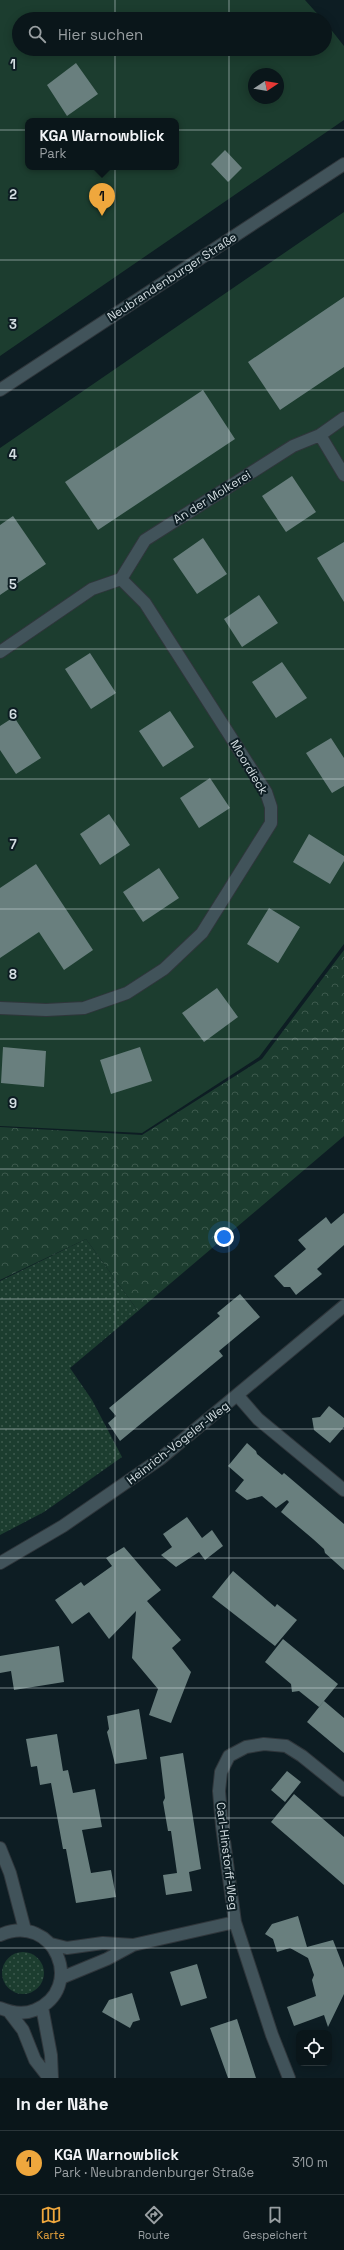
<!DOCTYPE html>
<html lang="de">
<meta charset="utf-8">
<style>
body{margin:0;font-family:"Space Grotesk",sans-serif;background:#182327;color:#f1f3f6}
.controls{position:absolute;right:12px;bottom:12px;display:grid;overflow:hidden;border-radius:8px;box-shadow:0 2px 10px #0003}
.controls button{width:36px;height:36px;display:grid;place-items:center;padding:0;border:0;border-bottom:1px solid #2a3539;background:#0a161a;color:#f1f3f6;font:20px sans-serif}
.compass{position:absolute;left:248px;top:68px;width:36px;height:36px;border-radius:50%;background:#0a161a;box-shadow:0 2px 10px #0003;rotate:78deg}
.you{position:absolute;left:224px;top:1237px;width:14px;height:14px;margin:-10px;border:3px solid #fff;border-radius:50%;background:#1a73e8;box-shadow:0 0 0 6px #1a73e833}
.badge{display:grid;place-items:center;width:26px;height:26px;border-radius:50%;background:#efa73d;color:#111;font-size:13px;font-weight:700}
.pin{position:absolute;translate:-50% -33px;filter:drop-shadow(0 1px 2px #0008)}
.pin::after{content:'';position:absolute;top:21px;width:14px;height:12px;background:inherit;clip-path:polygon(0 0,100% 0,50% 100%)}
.popup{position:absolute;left:25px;top:118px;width:154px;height:52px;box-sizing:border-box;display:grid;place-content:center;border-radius:8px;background:#0a161a;filter:drop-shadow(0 1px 3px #0005);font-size:13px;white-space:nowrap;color:#999fa2}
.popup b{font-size:15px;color:#f1f3f6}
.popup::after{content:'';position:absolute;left:50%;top:100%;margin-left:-8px;border:8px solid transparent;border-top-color:#0a161a}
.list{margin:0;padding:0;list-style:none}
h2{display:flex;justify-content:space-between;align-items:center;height:52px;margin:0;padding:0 16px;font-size:17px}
h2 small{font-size:13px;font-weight:400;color:#999fa2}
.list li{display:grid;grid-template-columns:26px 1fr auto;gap:12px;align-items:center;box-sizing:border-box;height:64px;padding:0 16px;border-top:1px solid #2a3539}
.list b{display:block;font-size:15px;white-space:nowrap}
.list p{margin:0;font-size:13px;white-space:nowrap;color:#999fa2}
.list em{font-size:13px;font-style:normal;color:#999fa2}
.icon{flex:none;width:22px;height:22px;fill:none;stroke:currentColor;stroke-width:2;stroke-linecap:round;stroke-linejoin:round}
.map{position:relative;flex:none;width:344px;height:2078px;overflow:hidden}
.search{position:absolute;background:#0a161a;box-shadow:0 2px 10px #0003;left:12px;right:12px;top:12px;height:44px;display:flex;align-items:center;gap:10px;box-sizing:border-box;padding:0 14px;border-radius:22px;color:#999fa2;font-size:15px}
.sheet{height:116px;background:#0a161a}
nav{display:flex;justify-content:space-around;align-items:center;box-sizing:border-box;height:56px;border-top:1px solid #2a3539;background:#0a161a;font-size:11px;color:#999fa2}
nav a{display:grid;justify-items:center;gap:2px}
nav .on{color:#efa73d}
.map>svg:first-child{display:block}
.grass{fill:url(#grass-dots)}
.forest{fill:url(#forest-crowns)}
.garden{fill:#1c3d2f;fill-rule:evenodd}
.building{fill:#697f7e}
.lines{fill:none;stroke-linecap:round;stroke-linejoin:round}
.street-casing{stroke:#2f363b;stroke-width:14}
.secondary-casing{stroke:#2f363b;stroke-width:14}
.street{stroke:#41535a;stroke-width:12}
.secondary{stroke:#41535a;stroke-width:12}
.grid{fill:none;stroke:#d4dee2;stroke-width:1;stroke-opacity:0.55}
.labels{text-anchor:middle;stroke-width:4;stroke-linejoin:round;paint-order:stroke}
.street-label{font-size:12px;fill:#d4dee2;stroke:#0d1d23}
.grid-label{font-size:13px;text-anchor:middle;font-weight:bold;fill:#d4dee2;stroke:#0d1d23;stroke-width:4;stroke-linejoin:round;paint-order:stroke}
</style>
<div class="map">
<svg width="344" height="2078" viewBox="0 0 344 2078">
<defs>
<pattern id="grass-dots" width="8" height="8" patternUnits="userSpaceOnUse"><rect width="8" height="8" fill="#1c3d2f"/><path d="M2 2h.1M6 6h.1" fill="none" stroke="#3c594d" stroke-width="1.8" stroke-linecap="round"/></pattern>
<pattern id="forest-crowns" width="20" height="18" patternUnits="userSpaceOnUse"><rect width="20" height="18" fill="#1c3d2f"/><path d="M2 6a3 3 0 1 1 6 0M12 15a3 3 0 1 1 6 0" fill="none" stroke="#3c594d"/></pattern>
</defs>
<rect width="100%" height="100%" fill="#0d1d23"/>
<path class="grass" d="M86,1239L138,1311L70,1368L92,1400L122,1457L44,1512L0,1535V1281Z
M2 1973a21 21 0 1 1 42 0a21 21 0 1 1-42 0Z"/>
<path class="forest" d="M344,950V1136L138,1311L86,1239L0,1280V1127L142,1135L262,1059Z"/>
<path class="garden" d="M0,0H305L322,19H19V49H325V22L344,46V120L0,356ZM254,74H278V98H254ZM28,121H176V167H28Z
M344,212V944L259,1057L142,1133L0,1126V448Z"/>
<path class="building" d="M76,63L98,94L67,116L47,85Z
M225,150L242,168L228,182L211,164Z
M344,297V367L280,410L248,362Z
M203,390L235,439L98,530L65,482Z
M292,476L316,512L286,532L262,496Z
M13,516L46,564L0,595V525Z
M203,538L227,574L197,594L173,559Z
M344,542V602L317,558Z
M259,595L278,623L242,647L224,619Z
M90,653L116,693L91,709L65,669Z
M282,662L307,698L276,718L252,682Z
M170,711L194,747L163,767L139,731Z
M14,717L41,758L16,774L0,750V726Z
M331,738L344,758V786L332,793L306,753Z
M210,778L230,808L199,828L180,798Z
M109,814L130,845L100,865L80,834Z
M309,834L344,856V861L330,884L293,862Z
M36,864L93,950L64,970L39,932L0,958V888Z
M159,868L179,898L143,922L123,892Z
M269,908L300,927L278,963L247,944Z
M217,988L238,1017L204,1042L182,1013Z
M3,1047L46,1051L44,1087L1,1083Z
M140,1047L152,1081L111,1094L100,1060Z
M344,1213V1245L317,1269L322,1274L296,1295L290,1287H284L274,1276L306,1249L298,1240L326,1217L331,1224Z
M240,1294L260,1317L219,1351L223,1356L120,1441L108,1423L116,1416L109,1408L220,1316L217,1313Z
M329,1406L344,1418V1427L330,1443L314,1430L312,1418L320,1417Z
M247,1443L256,1451L257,1454L282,1475L284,1473L344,1524V1570L325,1553L324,1549L313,1539L281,1512L289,1502L287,1500L276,1508L262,1496L247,1500L235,1491L244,1480L228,1466Z
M187,1517L202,1538L212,1530L223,1546L205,1560L199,1552L176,1567L161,1555L172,1547L163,1534Z
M124,1547L161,1590L147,1601L181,1640L172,1648L191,1672L171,1723L149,1715L158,1689L132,1658L136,1611L109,1639L89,1612L72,1624L55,1600L81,1582L84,1586L112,1566L106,1558Z
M233,1571L275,1607L277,1604L297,1620L275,1646L212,1597Z
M283,1639L338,1684L319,1707L299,1691L292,1692L291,1684L265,1662Z
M59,1646L64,1682L14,1690L11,1671L0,1673V1656Z
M324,1701L344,1718V1753L307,1722Z
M139,1709L147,1759L115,1764L107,1732L109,1729L107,1716Z
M57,1734L63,1771L68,1770L73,1793L95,1789L102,1827L82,1830L91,1873L111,1870L116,1897L76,1903L66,1849H63L51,1783L40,1785L37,1766L31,1767L26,1739Z
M183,1753L201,1869L189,1872L192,1891L166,1895L163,1875L177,1873L171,1831H168L163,1802L165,1798L160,1757Z
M287,1771L301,1782L285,1802L271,1790Z
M294,1794L344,1837V1885L271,1822Z
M298,1916L307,1947L333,1940L344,1968V1994L328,2027L324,2015L294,2026L287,2007L316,1996L312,1980L314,1975L308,1958L290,1948L277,1952L273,1939L265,1934L272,1924Z
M197,1964L207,1998L181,2006L170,1972Z
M132,1993L140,2020L133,2022L130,2028L102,2012L109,2000Z
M237,2019L256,2078H228L210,2028Z"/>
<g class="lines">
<g class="street-casing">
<path id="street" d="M320,435L344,475
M121,579L145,540L293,446L320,435L344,418
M0,652L92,589L121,579
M0,1008L46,1010L84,1008L127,993L164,969L202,933L271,823V807L266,792L145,603L121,579
M238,1396L258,1419L344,1490
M0,1563L63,1526L160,1459L344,1306
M0,1848L10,1873L25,1930
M0,1935C55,1911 86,1989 35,2010C23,2015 12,2013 0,2008
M51,1944L67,1948L103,1943L133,1945
M61,1978L107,1959L133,1945L235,1922
M42,2007L51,2055L52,2078
M10,2013L23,2030L35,2060L49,2078
M289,2078L272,2035L235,1922L222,1826L219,1791L221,1772L229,1756L246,1747L264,1744L286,1746L302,1756L344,1790"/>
</g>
<g class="secondary-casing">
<path id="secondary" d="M0,390L344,164"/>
</g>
<use href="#street" class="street"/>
<use href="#secondary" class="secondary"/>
</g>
<path class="grid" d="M115,0V19M229,0V19M115,49V2078M229,49V2078M0,130H344M0,260H344M0,390H344M0,520H344M0,649H344M0,779H344M0,909H344M0,1039H344M0,1169H344M0,1299H344M0,1429H344M0,1558H344M0,1688H344M0,1818H344M0,1948H344"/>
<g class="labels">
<g class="street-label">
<text transform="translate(172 277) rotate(-33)" y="4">Neubrandenburger Straße</text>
<text transform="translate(212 497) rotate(-32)" y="4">An der Molkerei</text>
<text transform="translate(249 767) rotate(59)" y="4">Moordieck</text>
<text transform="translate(178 1443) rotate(-38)" y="4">Heinrich-Vogeler-Weg</text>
<text transform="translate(227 1856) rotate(83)" y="4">Carl-Hinstorff-Weg</text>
</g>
</g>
<g class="grid-label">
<text x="13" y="69">1</text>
<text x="13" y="199">2</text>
<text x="13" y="329">3</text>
<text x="13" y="459">4</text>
<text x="13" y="589">5</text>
<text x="13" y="719">6</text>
<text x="13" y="849">7</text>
<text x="13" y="979">8</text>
<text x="13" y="1108">9</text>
</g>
</svg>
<div class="controls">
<button><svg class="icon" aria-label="locate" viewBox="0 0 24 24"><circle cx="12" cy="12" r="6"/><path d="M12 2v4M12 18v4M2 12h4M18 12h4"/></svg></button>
</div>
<svg class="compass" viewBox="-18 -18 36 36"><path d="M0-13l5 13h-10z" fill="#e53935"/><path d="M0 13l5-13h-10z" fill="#999fa2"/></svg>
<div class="you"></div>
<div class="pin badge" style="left:102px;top:216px">1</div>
<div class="popup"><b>KGA Warnowblick</b>Park</div>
<div class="search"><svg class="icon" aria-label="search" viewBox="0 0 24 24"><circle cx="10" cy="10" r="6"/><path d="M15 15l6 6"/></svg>Hier suchen</div>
</div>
<section class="sheet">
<h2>In der Nähe<small></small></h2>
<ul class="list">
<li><span class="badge">1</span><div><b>KGA Warnowblick</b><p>Park · Neubrandenburger Straße</p></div><em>310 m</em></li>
</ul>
</section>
<nav>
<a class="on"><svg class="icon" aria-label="map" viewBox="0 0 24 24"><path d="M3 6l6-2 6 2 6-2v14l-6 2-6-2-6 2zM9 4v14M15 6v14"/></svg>Karte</a>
<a><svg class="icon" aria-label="directions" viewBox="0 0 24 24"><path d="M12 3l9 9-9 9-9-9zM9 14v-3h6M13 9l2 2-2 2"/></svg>Route</a>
<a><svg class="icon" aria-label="saved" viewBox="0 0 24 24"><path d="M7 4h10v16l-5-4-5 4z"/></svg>Gespeichert</a>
</nav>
